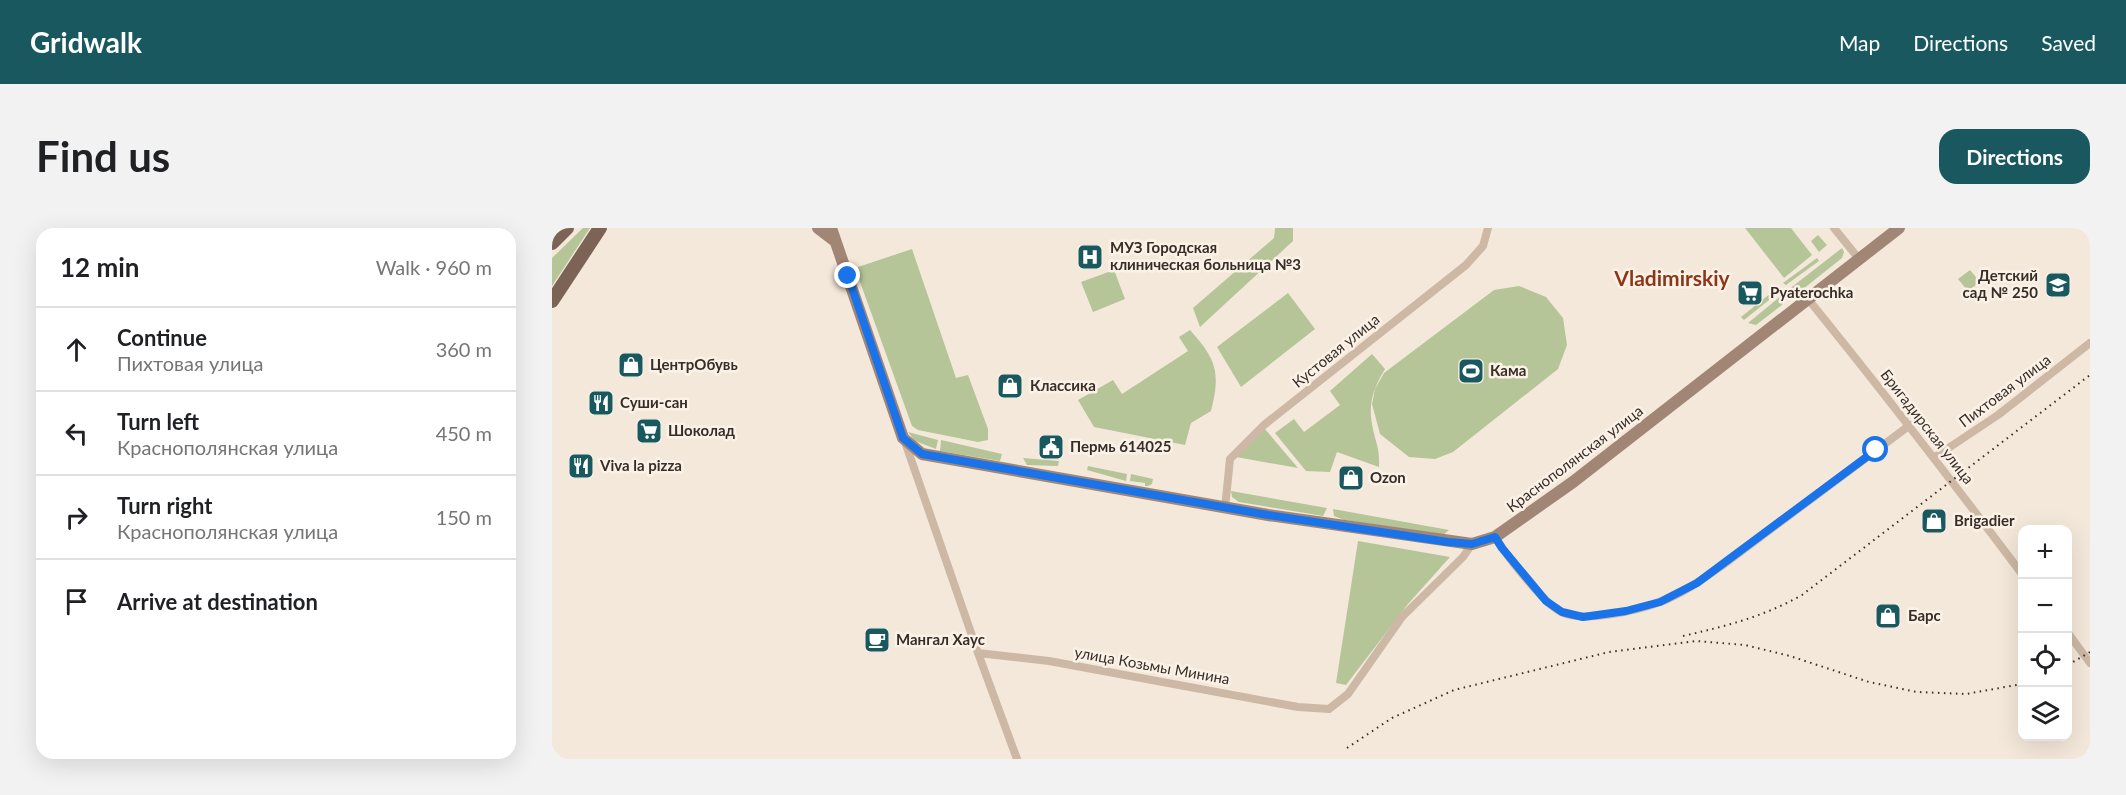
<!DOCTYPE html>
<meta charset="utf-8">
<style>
body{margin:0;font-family:Lato,sans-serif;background:#f2f2f2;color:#202124}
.controls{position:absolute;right:18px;bottom:18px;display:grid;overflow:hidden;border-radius:12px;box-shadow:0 6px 24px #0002}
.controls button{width:54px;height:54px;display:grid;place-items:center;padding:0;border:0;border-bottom:2px solid #e0e0e0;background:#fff;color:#202124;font:30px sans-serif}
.stop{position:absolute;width:18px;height:18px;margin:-14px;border:4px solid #1a73e8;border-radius:50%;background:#fff}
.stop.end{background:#1a73e8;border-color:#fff;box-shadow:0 2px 6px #0008}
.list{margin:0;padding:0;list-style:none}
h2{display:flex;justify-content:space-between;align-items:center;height:78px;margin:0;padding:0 24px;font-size:26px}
h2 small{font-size:20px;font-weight:400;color:#757577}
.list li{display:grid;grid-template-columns:39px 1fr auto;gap:18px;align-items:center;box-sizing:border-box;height:84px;padding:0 24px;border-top:2px solid #e0e0e0}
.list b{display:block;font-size:22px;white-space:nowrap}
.list p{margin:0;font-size:20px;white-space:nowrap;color:#757577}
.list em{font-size:20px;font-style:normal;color:#757577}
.icon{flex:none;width:33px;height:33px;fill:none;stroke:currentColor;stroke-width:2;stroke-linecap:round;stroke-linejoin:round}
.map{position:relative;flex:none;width:1538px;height:531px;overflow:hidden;border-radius:18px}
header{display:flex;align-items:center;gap:36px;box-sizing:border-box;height:84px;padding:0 30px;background:#18585e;color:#fff}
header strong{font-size:28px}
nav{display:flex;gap:33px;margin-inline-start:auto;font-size:21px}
.intro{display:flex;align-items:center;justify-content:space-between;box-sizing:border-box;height:144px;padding:0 36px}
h1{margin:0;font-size:42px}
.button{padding:15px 27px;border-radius:18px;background:#18585e;color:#fff;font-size:21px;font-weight:700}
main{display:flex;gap:36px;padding:0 36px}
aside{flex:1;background:#fff;border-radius:18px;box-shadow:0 6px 24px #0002}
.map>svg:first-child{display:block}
.green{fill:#b5c598}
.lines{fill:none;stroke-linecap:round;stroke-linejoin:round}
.street{stroke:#cdb8a5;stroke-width:8}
.secondary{stroke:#a18676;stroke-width:12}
.primary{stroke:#7c6356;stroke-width:14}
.rail{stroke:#382d27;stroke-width:2;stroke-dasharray:1.5 4.5;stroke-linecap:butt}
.route{stroke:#1a73e8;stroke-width:8}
.labels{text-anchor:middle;stroke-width:5;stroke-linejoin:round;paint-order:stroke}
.poi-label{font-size:15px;font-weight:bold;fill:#382d27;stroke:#fbf2e7;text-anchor:start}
.street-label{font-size:15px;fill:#382d27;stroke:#fbf2e7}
.district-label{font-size:21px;font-weight:bold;fill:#8f3618;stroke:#fbf2e7}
</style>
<header>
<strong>Gridwalk</strong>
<nav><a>Map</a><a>Directions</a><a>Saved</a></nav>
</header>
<div class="intro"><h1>Find us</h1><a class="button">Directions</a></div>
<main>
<aside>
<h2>12 min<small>Walk · 960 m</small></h2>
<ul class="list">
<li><svg class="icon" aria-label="ahead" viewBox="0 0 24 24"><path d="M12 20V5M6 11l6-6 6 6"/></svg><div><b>Continue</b><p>Пихтовая улица</p></div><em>360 m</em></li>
<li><svg class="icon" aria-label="left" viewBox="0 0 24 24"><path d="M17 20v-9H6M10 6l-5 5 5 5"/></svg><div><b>Turn left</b><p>Краснополянская улица</p></div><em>450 m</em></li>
<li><svg class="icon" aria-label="right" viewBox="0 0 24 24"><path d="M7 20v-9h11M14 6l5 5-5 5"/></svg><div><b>Turn right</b><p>Краснополянская улица</p></div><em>150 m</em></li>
<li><svg class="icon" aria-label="arrive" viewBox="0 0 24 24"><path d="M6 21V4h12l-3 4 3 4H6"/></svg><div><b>Arrive at destination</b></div></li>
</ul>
</aside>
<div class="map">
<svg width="1538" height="531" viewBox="0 0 1538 531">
<rect width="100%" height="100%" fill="#f4e8da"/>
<path class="green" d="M31,0H38L0,58V30Z
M723,0H741V13L648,99L641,80L722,10Z
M1193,0H1239L1260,27L1232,50Z
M1266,7L1275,17L1267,24L1259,13Z
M1290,20L1292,24L1290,30L1246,65L1236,62Z
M360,21L404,150L416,147L436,201V212L426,214L366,202L360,198L303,40Z
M1265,30L1267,33L1234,57L1231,55Z
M562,42L573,71L541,84L529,54Z
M1418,42L1428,54L1416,63L1406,51Z
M967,58L994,69L1011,90L1015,117L1006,141L901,224L883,231L857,229L828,206L820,176L823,161L832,145L942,62Z
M1224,61L1227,64L1192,92L1189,89Z
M736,65L763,101L689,159L665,119Z
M1230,67L1232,73L1230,77L1204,97L1196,95Z
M638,102C664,131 669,144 659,183L639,195L633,217L542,199L526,172L561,152L570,166L636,123L627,109Z
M820,126L833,141C822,159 816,175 820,196C823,214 828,219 827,239L785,224L778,244L754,243L723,205L742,191L752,204L788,177L778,163Z
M713,201L746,240L684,229Z
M356,204L386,212L384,221L363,213Z
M389,212L450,226L448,233L388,223Z
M471,230L507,233L506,238L475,237Z
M536,238L575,246L574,253L535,242Z
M579,246L601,251L600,256L596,258H593V255L578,253Z
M679,263L775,280L771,288L687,274L680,269Z
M781,281L897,302L891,307L792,292L782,288Z
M806,313L898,329L856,376L794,457L784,455Z"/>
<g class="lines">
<path class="street" d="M1282,0L1307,31
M1256,71C1329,161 1400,253 1470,346
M352,211L426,425L465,531
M1383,229L1446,187L1538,115
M673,280L678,231L712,197L914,37L931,18L936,0
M943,309C955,328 989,373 1009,384C1031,395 1084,383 1108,374C1130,366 1151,351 1171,337L1358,197
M1516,405L1538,435
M426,425L497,433L746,479L777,481L796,466L850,389L911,329L920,316"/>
<path class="secondary" d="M266,0L283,13
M279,0L351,210L370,226L716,287L920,316L943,309L1021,254L1347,0"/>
<path class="primary" d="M0,15L15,0
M0,73L48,0"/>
<path class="rail" d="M1131,408C1174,398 1211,389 1250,367L1538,147
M1516,437L1538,424
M795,520L840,490L902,462L1057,424L1145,413L1193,417L1238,428L1317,454L1365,464L1414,466L1470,456"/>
</g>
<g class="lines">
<path class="route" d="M296,48L351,210L370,226L716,287L896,314L920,316L943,309L950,320L994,373L1010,384L1031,389L1074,383L1108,374L1145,355L1324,222"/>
</g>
<defs>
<g id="hospital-square" transform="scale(1.35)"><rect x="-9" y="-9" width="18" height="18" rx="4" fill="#18585e" stroke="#fbf2e7"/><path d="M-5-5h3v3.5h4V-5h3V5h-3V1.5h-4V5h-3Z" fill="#fff"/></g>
<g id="school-square" transform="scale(1.35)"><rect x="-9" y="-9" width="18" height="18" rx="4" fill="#18585e" stroke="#fbf2e7"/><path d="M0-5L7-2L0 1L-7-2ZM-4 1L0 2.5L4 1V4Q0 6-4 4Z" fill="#fff"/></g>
<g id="supermarket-square" transform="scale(1.35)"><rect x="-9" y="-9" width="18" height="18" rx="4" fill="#18585e" stroke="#fbf2e7"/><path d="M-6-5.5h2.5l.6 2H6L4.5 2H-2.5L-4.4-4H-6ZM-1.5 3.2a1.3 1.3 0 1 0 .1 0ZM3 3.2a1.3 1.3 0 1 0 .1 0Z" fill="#fff"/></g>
<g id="shop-square" transform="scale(1.35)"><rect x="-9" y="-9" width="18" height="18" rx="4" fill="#18585e" stroke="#fbf2e7"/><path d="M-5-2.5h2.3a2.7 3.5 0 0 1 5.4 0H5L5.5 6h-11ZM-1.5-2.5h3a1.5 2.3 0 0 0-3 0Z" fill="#fff"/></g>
<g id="stadium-square" transform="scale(1.35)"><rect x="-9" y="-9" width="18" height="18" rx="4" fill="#18585e" stroke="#fbf2e7"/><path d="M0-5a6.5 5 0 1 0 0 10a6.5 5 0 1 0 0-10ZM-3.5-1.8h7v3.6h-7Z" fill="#fff"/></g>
<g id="restaurant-square" transform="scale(1.35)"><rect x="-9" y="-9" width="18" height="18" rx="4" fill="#18585e" stroke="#fbf2e7"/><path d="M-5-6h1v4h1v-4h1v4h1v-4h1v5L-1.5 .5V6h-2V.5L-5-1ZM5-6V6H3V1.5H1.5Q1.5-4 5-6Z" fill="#fff"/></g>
<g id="civic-square" transform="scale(1.35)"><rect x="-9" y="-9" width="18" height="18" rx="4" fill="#18585e" stroke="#fbf2e7"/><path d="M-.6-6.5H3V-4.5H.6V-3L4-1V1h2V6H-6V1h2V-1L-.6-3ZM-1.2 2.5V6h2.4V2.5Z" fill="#fff"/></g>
<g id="cafe-square" transform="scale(1.35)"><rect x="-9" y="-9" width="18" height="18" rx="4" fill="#18585e" stroke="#fbf2e7"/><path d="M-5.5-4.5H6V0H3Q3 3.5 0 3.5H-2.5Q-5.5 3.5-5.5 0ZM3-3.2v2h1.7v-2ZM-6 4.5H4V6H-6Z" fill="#fff"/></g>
</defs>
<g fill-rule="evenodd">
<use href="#hospital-square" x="538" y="29"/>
<use href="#school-square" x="1506" y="57"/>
<use href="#supermarket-square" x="1198" y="65"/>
<use href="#shop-square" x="79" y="137"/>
<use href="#stadium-square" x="919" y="143"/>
<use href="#shop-square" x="458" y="158"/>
<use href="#restaurant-square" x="49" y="175"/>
<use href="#supermarket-square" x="97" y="203"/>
<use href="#civic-square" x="499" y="219"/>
<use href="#restaurant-square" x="29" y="238"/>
<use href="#shop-square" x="799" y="250"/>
<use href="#shop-square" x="1382" y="293"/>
<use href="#shop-square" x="1336" y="388"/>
<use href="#cafe-square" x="325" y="412"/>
</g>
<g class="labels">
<g class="poi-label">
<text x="558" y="25">МУЗ Городская<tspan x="558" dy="17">клиническая больница №3</tspan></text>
<text x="1486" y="53" text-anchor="end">Детский<tspan x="1486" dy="17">сад № 250</tspan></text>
<text x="1218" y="70">Pyaterochka</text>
<text x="98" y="142">ЦентрОбувь</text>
<text x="938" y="148">Кама</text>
<text x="478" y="163">Классика</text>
<text x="68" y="180">Суши-сан</text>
<text x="116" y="208">Шоколад</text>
<text x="518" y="224">Пермь 614025</text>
<text x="48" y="243">Viva la pizza</text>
<text x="818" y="255">Ozon</text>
<text x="1402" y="298">Brigadier</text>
<text x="1356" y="393">Барс</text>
<text x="344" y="417">Мангал Хаус</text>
</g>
<g class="street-label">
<text transform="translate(784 123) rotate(-39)" y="5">Кустовая улица</text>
<text transform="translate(1453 163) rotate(-37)" y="5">Пихтовая улица</text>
<text transform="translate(1375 199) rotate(52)" y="5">Бригадирская улица</text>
<text transform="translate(1023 231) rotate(-37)" y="5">Краснополянская улица</text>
<text transform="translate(600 438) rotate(10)" y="5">улица Козьмы Минина</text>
</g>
<g class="district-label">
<text x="1120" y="58">Vladimirskiy</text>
</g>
</g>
</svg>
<div class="controls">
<button>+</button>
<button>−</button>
<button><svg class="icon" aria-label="locate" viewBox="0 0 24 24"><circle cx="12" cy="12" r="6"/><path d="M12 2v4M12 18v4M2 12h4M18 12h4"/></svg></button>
<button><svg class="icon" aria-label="layers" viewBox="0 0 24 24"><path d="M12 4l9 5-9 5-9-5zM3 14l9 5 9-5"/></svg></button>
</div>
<div class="stop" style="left:1324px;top:222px"></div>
<div class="stop end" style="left:296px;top:48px"></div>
</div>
</main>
